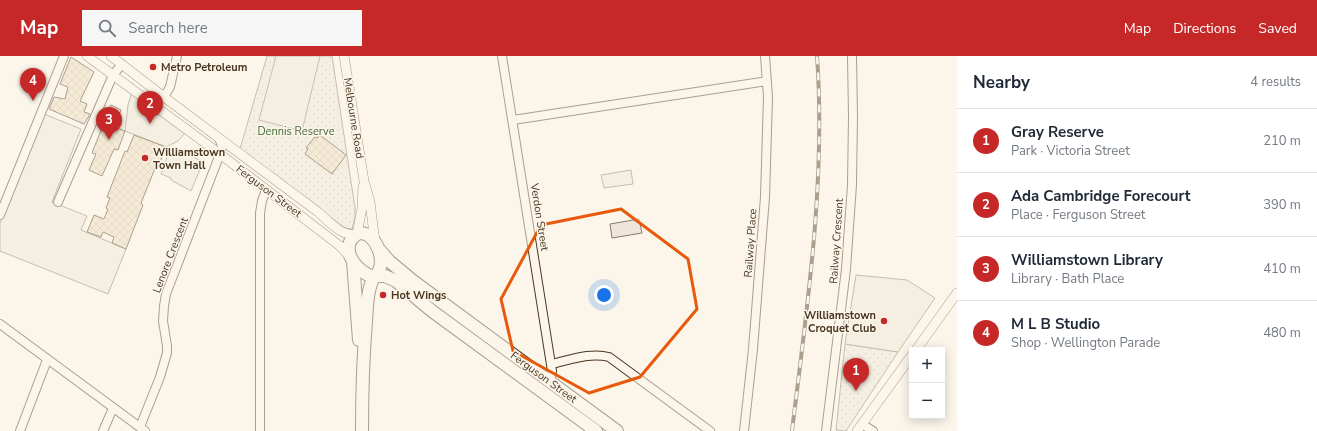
<!DOCTYPE html>
<meta charset="utf-8">
<style>
body{margin:0;font-family:"Nunito Sans",sans-serif;background:#f6f6f7;color:#1f2937}
.controls{position:absolute;right:12px;bottom:12px;display:grid;overflow:hidden;border-radius:0px;box-shadow:0 2px 10px #0003}
.controls button{width:36px;height:36px;display:grid;place-items:center;padding:0;border:0;border-bottom:1px solid #e0e1e3;background:#fff;color:#1f2937;font:20px sans-serif}
.you{position:absolute;left:604px;top:239px;width:14px;height:14px;margin:-10px;border:3px solid #fff;border-radius:50%;background:#1a73e8;box-shadow:0 0 0 6px #1a73e833}
.badge{display:grid;place-items:center;width:26px;height:26px;border-radius:50%;background:#c62828;color:#fff;font-size:13px;font-weight:700}
.pin{position:absolute;translate:-50% -33px;filter:drop-shadow(0 1px 2px #0008)}
.pin::after{content:'';position:absolute;top:21px;width:14px;height:12px;background:inherit;clip-path:polygon(0 0,100% 0,50% 100%)}
.list{margin:0;padding:0;list-style:none}
h2{display:flex;justify-content:space-between;align-items:center;height:52px;margin:0;padding:0 16px;font-size:17px}
h2 small{font-size:13px;font-weight:400;color:#747a83}
.list li{display:grid;grid-template-columns:26px 1fr auto;gap:12px;align-items:center;box-sizing:border-box;height:64px;padding:0 16px;border-top:1px solid #e0e1e3}
.list b{display:block;font-size:15px;white-space:nowrap}
.list p{margin:0;font-size:13px;white-space:nowrap;color:#747a83}
.list em{font-size:13px;font-style:normal;color:#747a83}
.icon{flex:none;width:22px;height:22px;fill:none;stroke:currentColor;stroke-width:2;stroke-linecap:round;stroke-linejoin:round}
.map{position:relative;flex:none;width:957px;height:375px;overflow:hidden}
header{display:flex;align-items:center;gap:24px;box-sizing:border-box;height:56px;padding:0 20px;background:#c62828;color:#fff}
header strong{font-size:19px}
nav{display:flex;gap:22px;margin-inline-start:auto;font-size:14px}
.search{width:280px;height:36px;background:#f6f6f7;display:flex;align-items:center;gap:10px;box-sizing:border-box;padding:0 14px;border-radius:0px;color:#747a83;font-size:15px}
main{display:flex}
aside{flex:1;background:#fff}
.map>svg:first-child{display:block}
.grass{fill:url(#grass-dots);stroke:#887966}
.pitch{fill:#ede6d9;stroke:#887966}
.parking{fill:#ede7d9;stroke:#887966}
.building{fill:url(#building-cross-hatch);stroke:#4a3520}
.lines{fill:none;stroke-linecap:round;stroke-linejoin:round}
.minor-casing{stroke:#4a3520;stroke-width:10}
.tertiary-casing{stroke:#4a3520;stroke-width:10}
.primary-casing{stroke:#4a3520;stroke-width:14}
.minor{stroke:#fbf6e9;stroke-width:8}
.tertiary{stroke:#fbf6e9;stroke-width:9}
.primary{stroke:#fbf6e9;stroke-width:12}
.rail-casing{stroke:#4a3520;stroke-width:4}
.rail{stroke:#fbf6e9;stroke-width:2.5;stroke-dasharray:8;stroke-linecap:butt}
.marked{fill:none;stroke:#e8590c;stroke-width:3;stroke-linejoin:round}
.poi-dot{fill:#c62828;stroke:#fbf6e9;stroke-width:1.5}
.labels{text-anchor:middle;stroke-width:3;stroke-linejoin:round;paint-order:stroke}
.poi-label{font-size:11px;font-weight:bold;fill:#4a3520;stroke:#fbf6e9;text-anchor:start}
.street-label{font-size:11px;fill:#4a3520;stroke:#fbf6e9}
.park-label{font-size:11px;fill:#436837;stroke:#fbf6e9}
</style>
<header>
<strong>Map</strong>
<div class="search"><svg class="icon" aria-label="search" viewBox="0 0 24 24"><circle cx="10" cy="10" r="6"/><path d="M15 15l6 6"/></svg>Search here</div>
<nav><a>Map</a><a>Directions</a><a>Saved</a></nav>
</header>
<main>
<div class="map">
<svg width="957" height="375" viewBox="0 0 957 375">
<defs>
<pattern id="grass-dots" width="8" height="8" patternUnits="userSpaceOnUse"><rect width="8" height="8" fill="#ede6d9"/><path d="M2 2h.1M6 6h.1" fill="none" stroke="#cdc6ba" stroke-width="1.8" stroke-linecap="round"/></pattern>
<pattern id="building-cross-hatch" width="8" height="8" patternUnits="userSpaceOnUse"><rect width="8" height="8" fill="#ecdcbc"/><path d="M0 0l8 8M0 8l8-8" fill="none" stroke="#ccbda1"/></pattern>
</defs>
<rect width="100%" height="100%" fill="#fbf6e9"/>
<path class="grass" d="M267,0H332L355,152V162L352,173L345,172L240,93Z
M845,288L898,296L846,375L836,374Z"/>
<path class="pitch" d="M276,0H320L302,75L259,64Z
M631,114L633,128L604,132L601,119Z
M639,163L642,177L612,182L610,168Z
M856,219L907,224L935,242L898,296L845,288Z"/>
<path class="parking" d="M132,36L185,77L178,85L166,91L125,75L128,49Z
M44,58L81,73L52,146L87,160L81,174L126,193L108,238L0,195V167Z
M169,96L181,101L184,96L203,106L191,135L171,124V122L161,118Z"/>
<path class="building" d="M71,1L94,16L80,45L87,48L84,56L90,58L84,68L49,53L54,41L65,43L68,31L60,28Z
M111,49L121,54L114,71L125,75L118,94L114,93L102,120L89,114L96,98L92,97Z
M134,79L166,91L158,111L156,110L141,147L143,149L126,193L112,187L114,181L103,176L101,181L87,176L94,159L104,163L108,153L106,152L110,142L107,141L125,95L127,96Z
M320,79L346,99L332,118L305,98L308,93L306,92L315,81L317,82Z"/>
<g class="lines">
<g class="minor-casing">
<path id="minor" d="M502,0L552,315L550,325
M164,41L170,31L177,0
M513,64L767,25
M58,146L113,19L122,8
M0,159L64,0
M0,268L145,375
M551,308C570,304 590,296 609,301L710,375
M862,368L873,375
M140,371L160,321L167,297V290L163,265L164,250L166,238L220,98L222,90L219,82
M20,375L47,304
M103,375L113,352
M260,375V157L262,145L266,134
M744,375L753,293L765,141L768,41L765,0
M826,375L846,213L852,129L853,60L852,0"/>
</g>
<g class="tertiary-casing">
<path id="tertiary" d="M87,0L220,98L340,190L350,201
M111,0L164,41L318,156C330,166 339,179 356,179
M344,0L364,125L370,146L375,186
M357,178L362,152L363,130
M916,294L957,237
M857,375L912,299"/>
</g>
<g class="primary-casing">
<path id="primary" d="M359,177C377,175 389,210 374,221C356,217 336,189 359,177Z
M377,191L389,205L413,225L617,375
M353,205L359,284
M376,220H385L396,225L432,255L596,375
M362,375C362,339 363,302 366,266C367,251 367,234 374,221"/>
</g>
<use href="#minor" class="minor"/>
<use href="#tertiary" class="tertiary"/>
<use href="#primary" class="primary"/>
<g class="rail-casing">
<path id="rail" d="M792,375C807,251 826,125 817,0"/>
</g>
<use href="#rail" class="rail"/>
</g>
<path d="M0 0H957V375H0ZM621,153L688,203L697,253L640,321L589,337L513,295L501,243L541,169Z" fill="#fbf6e9" fill-opacity=".55" fill-rule="evenodd"/>
<path class="marked" d="M621,153L688,203L697,253L640,321L589,337L513,295L501,243L541,169Z"/>
<g class="poi-dot">
<circle cx="153" cy="11" r="4"/>
<circle cx="145" cy="102" r="4"/>
<circle cx="383" cy="239" r="4"/>
<circle cx="884" cy="265" r="4"/>
</g>
<g class="labels">
<g class="poi-label">
<text x="161" y="15">Metro Petroleum</text>
<text x="153" y="100">Williamstown<tspan x="153" dy="13">Town Hall</tspan></text>
<text x="391" y="243">Hot Wings</text>
<text x="876" y="263" text-anchor="end">Williamstown<tspan x="876" dy="13">Croquet Club</tspan></text>
</g>
<g class="street-label">
<text transform="translate(354 62) rotate(81)" y="4">Melbourne Road</text>
<text transform="translate(269 135) rotate(37)" y="4">Ferguson Street</text>
<text transform="translate(540 161) rotate(81)" y="4">Verdon Street</text>
<text transform="translate(836 185) rotate(-86)" y="4">Railway Crescent</text>
<text transform="translate(750 187) rotate(-86)" y="4">Railway Place</text>
<text transform="translate(170 199) rotate(-69)" y="4">Lenore Crescent</text>
<text transform="translate(544 321) rotate(36)" y="4">Ferguson Street</text>
</g>
<g class="park-label">
<text x="296" y="79">Dennis Reserve</text>
</g>
</g>
</svg>
<div class="controls">
<button>+</button>
<button>−</button>
</div>
<div class="you"></div>
<div class="pin badge" style="left:856px;top:335px">1</div>
<div class="pin badge" style="left:150px;top:68px">2</div>
<div class="pin badge" style="left:109px;top:84px">3</div>
<div class="pin badge" style="left:33px;top:45px">4</div>
</div>
<aside>
<h2>Nearby<small>4 results</small></h2>
<ul class="list">
<li><span class="badge">1</span><div><b>Gray Reserve</b><p>Park · Victoria Street</p></div><em>210 m</em></li>
<li><span class="badge">2</span><div><b>Ada Cambridge Forecourt</b><p>Place · Ferguson Street</p></div><em>390 m</em></li>
<li><span class="badge">3</span><div><b>Williamstown Library</b><p>Library · Bath Place</p></div><em>410 m</em></li>
<li><span class="badge">4</span><div><b>M L B Studio</b><p>Shop · Wellington Parade</p></div><em>480 m</em></li>
</ul>
</aside>
</main>
